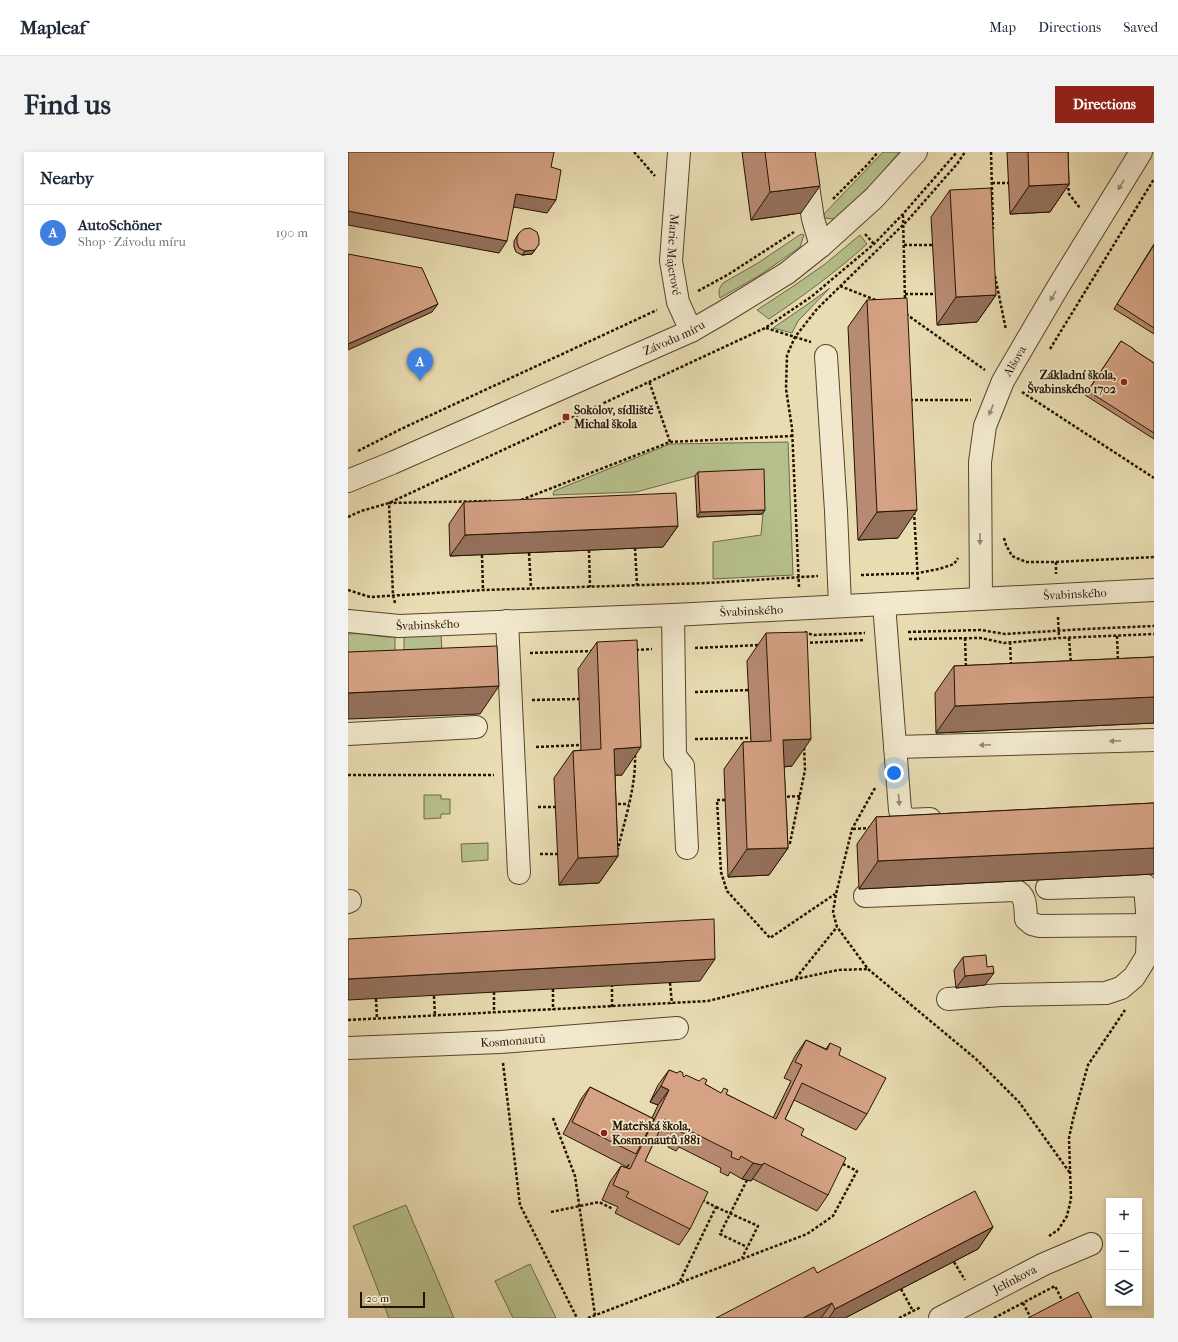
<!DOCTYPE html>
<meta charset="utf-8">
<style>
body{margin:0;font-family:"IM FELL French Canon",serif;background:#f2f2f3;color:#1f2937}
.controls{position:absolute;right:12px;bottom:12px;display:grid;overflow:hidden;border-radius:0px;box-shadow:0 2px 6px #0003}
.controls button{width:36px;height:36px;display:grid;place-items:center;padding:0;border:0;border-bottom:1px solid #e0e1e3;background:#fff;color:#1f2937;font:20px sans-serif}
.scale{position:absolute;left:12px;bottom:10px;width:65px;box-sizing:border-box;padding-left:4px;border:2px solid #241301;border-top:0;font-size:11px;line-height:14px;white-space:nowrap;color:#241301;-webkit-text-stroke:3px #f1e8cd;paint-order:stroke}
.you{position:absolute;left:546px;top:621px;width:14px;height:14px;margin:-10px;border:3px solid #fff;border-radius:50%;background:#1a73e8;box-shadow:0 0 0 6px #1a73e833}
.badge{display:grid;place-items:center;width:26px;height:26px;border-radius:50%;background:#8f2418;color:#fff;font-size:13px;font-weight:700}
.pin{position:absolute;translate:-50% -33px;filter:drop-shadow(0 1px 2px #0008)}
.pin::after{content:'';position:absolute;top:21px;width:14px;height:12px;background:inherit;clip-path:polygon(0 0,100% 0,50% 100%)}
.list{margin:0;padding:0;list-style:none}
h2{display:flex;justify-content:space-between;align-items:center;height:52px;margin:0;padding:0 16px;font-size:17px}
h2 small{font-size:13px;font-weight:400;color:#747a83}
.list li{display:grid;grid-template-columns:26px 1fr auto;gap:12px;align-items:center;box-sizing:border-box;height:56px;padding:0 16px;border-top:1px solid #e0e1e3}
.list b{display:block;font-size:15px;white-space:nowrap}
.list p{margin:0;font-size:13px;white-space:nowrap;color:#747a83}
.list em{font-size:13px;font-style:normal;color:#747a83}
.icon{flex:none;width:22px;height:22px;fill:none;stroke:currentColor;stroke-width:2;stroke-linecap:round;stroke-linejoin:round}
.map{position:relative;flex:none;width:806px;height:1166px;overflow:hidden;border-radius:0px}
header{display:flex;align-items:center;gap:24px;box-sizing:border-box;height:56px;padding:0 20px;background:#fff;border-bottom:1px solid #e0e1e3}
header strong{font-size:19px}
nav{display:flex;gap:22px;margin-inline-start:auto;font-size:14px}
.intro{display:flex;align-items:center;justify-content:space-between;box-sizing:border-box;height:96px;padding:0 24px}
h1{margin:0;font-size:28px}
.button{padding:10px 18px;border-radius:0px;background:#8f2418;color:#fff;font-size:14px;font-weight:700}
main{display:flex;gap:24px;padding:0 24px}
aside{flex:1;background:#fff;border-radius:0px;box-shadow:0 2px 6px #0003}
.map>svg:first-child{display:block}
.green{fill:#b6c08c;stroke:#6d6a46}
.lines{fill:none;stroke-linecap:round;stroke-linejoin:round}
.minor-casing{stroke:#55452d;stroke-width:24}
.path{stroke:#241301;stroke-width:2.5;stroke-dasharray:3 2;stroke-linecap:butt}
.minor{stroke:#f1e8cd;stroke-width:22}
.wall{fill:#b78b72;stroke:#241301}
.shaded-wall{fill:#95715c;stroke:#241301}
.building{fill:#d5a284;stroke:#241301}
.oneway{fill:#958871}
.poi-dot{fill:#8f2418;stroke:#f1e8cd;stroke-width:1.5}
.labels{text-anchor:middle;stroke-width:3.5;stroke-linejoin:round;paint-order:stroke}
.street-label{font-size:12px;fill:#241301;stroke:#f1e8cd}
.poi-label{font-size:12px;font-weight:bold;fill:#241301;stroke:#f1e8cd;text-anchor:start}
</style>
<header>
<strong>Mapleaf</strong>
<nav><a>Map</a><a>Directions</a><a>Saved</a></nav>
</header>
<div class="intro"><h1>Find us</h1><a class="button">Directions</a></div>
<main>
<aside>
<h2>Nearby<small></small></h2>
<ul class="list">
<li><span class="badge" style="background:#3f7fe0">A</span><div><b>AutoSchöner</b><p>Shop · Závodu míru</p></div><em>190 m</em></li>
</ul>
</aside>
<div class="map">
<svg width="806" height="1166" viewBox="0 0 806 1166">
<rect width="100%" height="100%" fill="#e9dcb2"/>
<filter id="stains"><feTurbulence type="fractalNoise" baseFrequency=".005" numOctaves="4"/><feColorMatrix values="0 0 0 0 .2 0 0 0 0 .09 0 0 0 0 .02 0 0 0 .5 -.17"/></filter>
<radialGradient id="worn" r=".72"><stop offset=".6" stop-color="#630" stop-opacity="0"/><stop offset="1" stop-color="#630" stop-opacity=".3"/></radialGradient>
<path class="green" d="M535,0H551L534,21L495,61L485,67L477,66L476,65V62Z
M453,82L456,83L452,95L445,100L412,123L372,146C370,140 371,136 375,131L410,111Z
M512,83L519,92C488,120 455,144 421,167L409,158L447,133L477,112Z
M482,136L450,169L444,181L425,176L460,152Z
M440,290L445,423L365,427V390L413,383L415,362L413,321L347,324L288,340L205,343L206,339L322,292Z
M0,482C15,480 31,486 47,485V501L0,506Z
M93,483L94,500L56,501V484Z
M76,643H93V647H102V662H93V666L76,667Z
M140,691V708L114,710L113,692Z
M58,1053L106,1166H41L5,1074Z
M182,1112L208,1166H165L147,1129Z"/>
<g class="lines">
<g class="minor-casing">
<g id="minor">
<path id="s1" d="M331,0L323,109L330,150L343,179"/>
<path d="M455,0L465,67L473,94"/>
<path d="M478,204L488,359L492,453"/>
<path id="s2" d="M0,329L44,311L343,179L374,161L439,121L473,94L526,46L568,0"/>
<path id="s3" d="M633,447L632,310L637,274L655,229L710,135L793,0"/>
<path d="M536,452L552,658L557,668L582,667"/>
<path d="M325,463L327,604L335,614L339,696"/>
<path id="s4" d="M0,469L51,474L325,463L806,438"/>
<path d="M159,469L171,721"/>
<path d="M0,582L128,575"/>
<path d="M547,595L806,588"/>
<path d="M517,744L667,738C679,744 677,755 678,767L684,772L692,774L806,773"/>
<path d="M0,750L2,749"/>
<path d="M600,847L653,843L758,841L773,836L786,825L799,804L800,773L797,733L699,736"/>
<path id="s5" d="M0,896L152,890L329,876"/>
<path id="s6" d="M592,1166L696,1112L743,1092"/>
</g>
</g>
<path class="path" d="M286,0L307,24
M643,0L645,77
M644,31H661
M720,31L721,42L732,56
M485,47L520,12L530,0
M555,63L557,149
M517,82L526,92
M556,93H585
M647,124L658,178
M492,134L530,149
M350,139L381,122L446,80
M557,142H587
M558,162L637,218
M418,176L463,190
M702,197L806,27
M674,240L806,326
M562,248H623
M322,290L444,284
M10,299L53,277L309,158
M173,348L322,290L301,229
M566,360L570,429
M0,365L13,359L41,351L417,176L463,145L526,92L555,62L609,0
M656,386L658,393L664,404L678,410H708L806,405
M287,396L289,433
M241,398L242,435
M181,401L183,436
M134,403L135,438
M708,410V422
M513,423L570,421L591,417L606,412L610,406
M451,435L444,276L438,237L439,203L447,185L469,157L560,68L609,12L617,0
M0,438L22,445L135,438L359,431L470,424
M47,451L45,443L41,351L143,349
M710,465L711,486
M458,479V481L466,483L517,481
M560,480L633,478L657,482L737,477L806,474
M769,484L770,510
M617,486L618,516
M721,486L723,512
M561,487L633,486L656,491L711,486L806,482
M662,490L663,514
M457,491L516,488
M347,496L412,493
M288,498L304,497
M182,501L245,499
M347,540L401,538
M184,548L231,547
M347,587L403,586
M188,595L233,593
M0,623H146
M527,636L504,677L488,742L485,760L489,775L520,817L628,907L671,950L722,1021
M434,645L452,644
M377,648H369L373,720L379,739L422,786L487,742
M265,652H281
M190,655H208
M505,677L522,676
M436,691H442L457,618L456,594
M268,697H270C277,666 288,635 287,603
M192,702H210
M448,826L489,775
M322,831L324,852
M205,837V858
M146,840V861
M86,844L87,864
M28,847L29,867
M264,855V834
M0,868L360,849L448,827L490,818L520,817
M155,911L172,1053L229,1166
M205,966L227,1024L247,1163
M399,1028L372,1082L399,1095
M368,1055L410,1074L394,1106
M203,1060L251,1050L265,1057
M701,1084L710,1078L719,1064L723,1047L721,986L725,967L740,913L777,858
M606,1110L617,1128
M332,1129L368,1055L354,1048
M553,1137L565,1159
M675,1151L683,1166
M240,1166L459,1082L485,1064L509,1019L493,1011
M551,1166L573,1155
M646,1166L707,1134L715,1150"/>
<use href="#minor" class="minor"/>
</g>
<path class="wall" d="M394,0H467L453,61L403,68Z
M659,0H720L721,32L702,60L662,62Z
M602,38L648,143L629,170L589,173L583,65Z
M171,81L191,92L184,102L174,103L168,100L166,95V89Z
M806,92V182L766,157Z
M519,148L550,386L510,388L500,175Z
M773,189L786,198L806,211V287L737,243Z
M350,320L417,358L414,362L349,365L347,324Z
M116,350L330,374L315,395L102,404L101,372Z
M418,481L444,614L436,615L440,696L421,723L380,725L376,617L395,590H403L399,509Z
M249,490L274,623H267L270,704L251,731L211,733L206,626L225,599L233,598L230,517Z
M806,505V571L588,581L587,541L606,514Z
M806,651V722L511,737L509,692L528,665Z
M615,805L637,833L608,836L606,818Z
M458,888L478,897L482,891L491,903L519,962L508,978L446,948L437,967L453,983L480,1043L469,1059L405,1027L403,1029L394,1027L382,1020L380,1024L372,1020L373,1016L331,995L328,999L320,995L322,991L309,984L297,1009L342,1077L331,1093L267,1061L270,1055L254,1048L262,1030L273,1014L279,1016L281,1012L279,1015L215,982L233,947L242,935L304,966L310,953L302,950L310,933L321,918L335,924L336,925L357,932L372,941L378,942L425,966L443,929L436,926L447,904Z
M645,1075L630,1097L497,1166H368L469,1121Z"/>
<path class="shaded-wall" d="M721,32L702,60L662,62L681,34Z
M472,34L453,61L403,68L422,40Z
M168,42L208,48L199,61L160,54Z
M0,59L159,89L151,101L0,73Z
M187,98L184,102L174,103L177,99Z
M648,143L629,170L589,173L608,145Z
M90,152L84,160L0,198V192Z
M417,358L414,362L349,365L352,360Z
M569,358L550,386L510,388L529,360Z
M330,374L315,395L102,404L117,383Z
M151,534L132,562L0,567V541Z
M806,545V571L588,581L607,554Z
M463,587L444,614L416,616L435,588Z
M293,595L274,623L247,624L266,597Z
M440,696L421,723L380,725L399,697Z
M806,696V722L511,737L530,709Z
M270,704L251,731L211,733L230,706Z
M367,807L352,829L0,848V827Z
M646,821L637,833L608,836L617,824Z
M313,934L321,938L310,953L302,950Z
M405,1011H416L403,1029L394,1027Z
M645,1075L630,1097L497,1166H481L487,1157Z
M484,1151L473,1166H455Z"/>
<path class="building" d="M0,0H206L203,15L213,18L208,48L168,42L159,89L0,59Z
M417,0H467L472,34L422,40Z
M680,0H720L721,32L681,34Z
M643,36L648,143L608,145L602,38Z
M182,76L189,80L191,86V92L187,98L177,99L171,96L169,91V85L171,81L176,77Z
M806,93V176L769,152Z
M0,102L74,116L90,152L0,192Z
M559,146L569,358L529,360L519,148Z
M773,189L786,197V198L806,211V281L740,239Z
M416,317L417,358L352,360L350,320Z
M328,341L330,374L117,383L116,350Z
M459,480L463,587L435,588L440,696L399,697L395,590L423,589L418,481Z
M289,488L293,595L266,597L270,704L230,706L225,599L253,597L249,490Z
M149,494L151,534L0,541V500Z
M806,505V545L607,554L606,514Z
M806,651V696L530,709L528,665Z
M366,767L367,807L0,827V787Z
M638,803L639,815L645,814L646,821L617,824L615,805Z
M458,888L479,898L482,891L493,896L491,903L538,926L519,962L454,931L437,967L456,977L453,983L498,1006L480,1043L416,1011L414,1013L405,1011L393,1004L391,1008L383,1005L384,1000L342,979L339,983L331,979L333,975L317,967L297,1009L360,1040L342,1077L278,1045L281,1040L265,1033L273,1014L282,1017L321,938L313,934L321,918L329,921L332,919L335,921V924L336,925L338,923L351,929L355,926L359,928L357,932L373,941L376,936L380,938L378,942L428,967L454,913L447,910Z
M242,935L306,967L288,1002L224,970Z
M627,1039L645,1075L487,1157L484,1151L455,1166H368L466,1115L469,1121Z
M730,1140L744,1166H680Z"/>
<defs><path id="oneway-solid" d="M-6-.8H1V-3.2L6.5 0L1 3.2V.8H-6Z"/></defs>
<g class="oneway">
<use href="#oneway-solid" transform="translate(773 33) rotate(122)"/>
<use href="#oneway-solid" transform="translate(705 144) rotate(120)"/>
<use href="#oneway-solid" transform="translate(643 258) rotate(111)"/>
<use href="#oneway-solid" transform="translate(632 387) rotate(89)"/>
<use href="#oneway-solid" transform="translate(767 589) rotate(178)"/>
<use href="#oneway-solid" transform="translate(637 593) rotate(178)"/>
<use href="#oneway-solid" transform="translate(551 648) rotate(85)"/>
</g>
<g class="poi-dot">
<circle cx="776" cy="230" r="4"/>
<rect x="214" y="261" width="8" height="8" rx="2"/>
<circle cx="256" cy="981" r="4"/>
</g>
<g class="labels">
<g class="street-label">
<text dy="4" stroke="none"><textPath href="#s1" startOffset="103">Marie Majerové</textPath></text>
<text dy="4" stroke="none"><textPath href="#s2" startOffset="356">Závodu míru</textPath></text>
<text dy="4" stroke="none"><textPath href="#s3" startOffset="245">Alšova</textPath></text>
<text dy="4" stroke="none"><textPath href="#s4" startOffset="728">Švabinského</textPath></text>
<text dy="4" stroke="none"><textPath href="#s4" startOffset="404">Švabinského</textPath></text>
<text dy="4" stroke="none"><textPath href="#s4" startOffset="80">Švabinského</textPath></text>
<text dy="4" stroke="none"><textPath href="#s5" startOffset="165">Kosmonautů</textPath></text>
<text dy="4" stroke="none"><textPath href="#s6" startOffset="84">Jelínkova</textPath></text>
</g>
<g class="poi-label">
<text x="768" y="227" text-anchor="end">Základní škola,<tspan x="768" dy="14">Švabinského 1702</tspan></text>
<text x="226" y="262">Sokolov, sídliště<tspan x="226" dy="14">Michal škola</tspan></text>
<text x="264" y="978">Mateřská škola,<tspan x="264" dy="14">Kosmonautů 1881</tspan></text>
</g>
</g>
<rect width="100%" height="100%" filter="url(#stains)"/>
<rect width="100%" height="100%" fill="url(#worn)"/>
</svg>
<div class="controls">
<button>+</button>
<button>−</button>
<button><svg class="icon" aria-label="layers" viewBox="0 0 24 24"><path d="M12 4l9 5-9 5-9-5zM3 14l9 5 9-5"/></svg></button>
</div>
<div class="scale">20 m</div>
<div class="you"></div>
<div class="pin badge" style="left:72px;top:229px;background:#3f7fe0">A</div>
</div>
</main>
